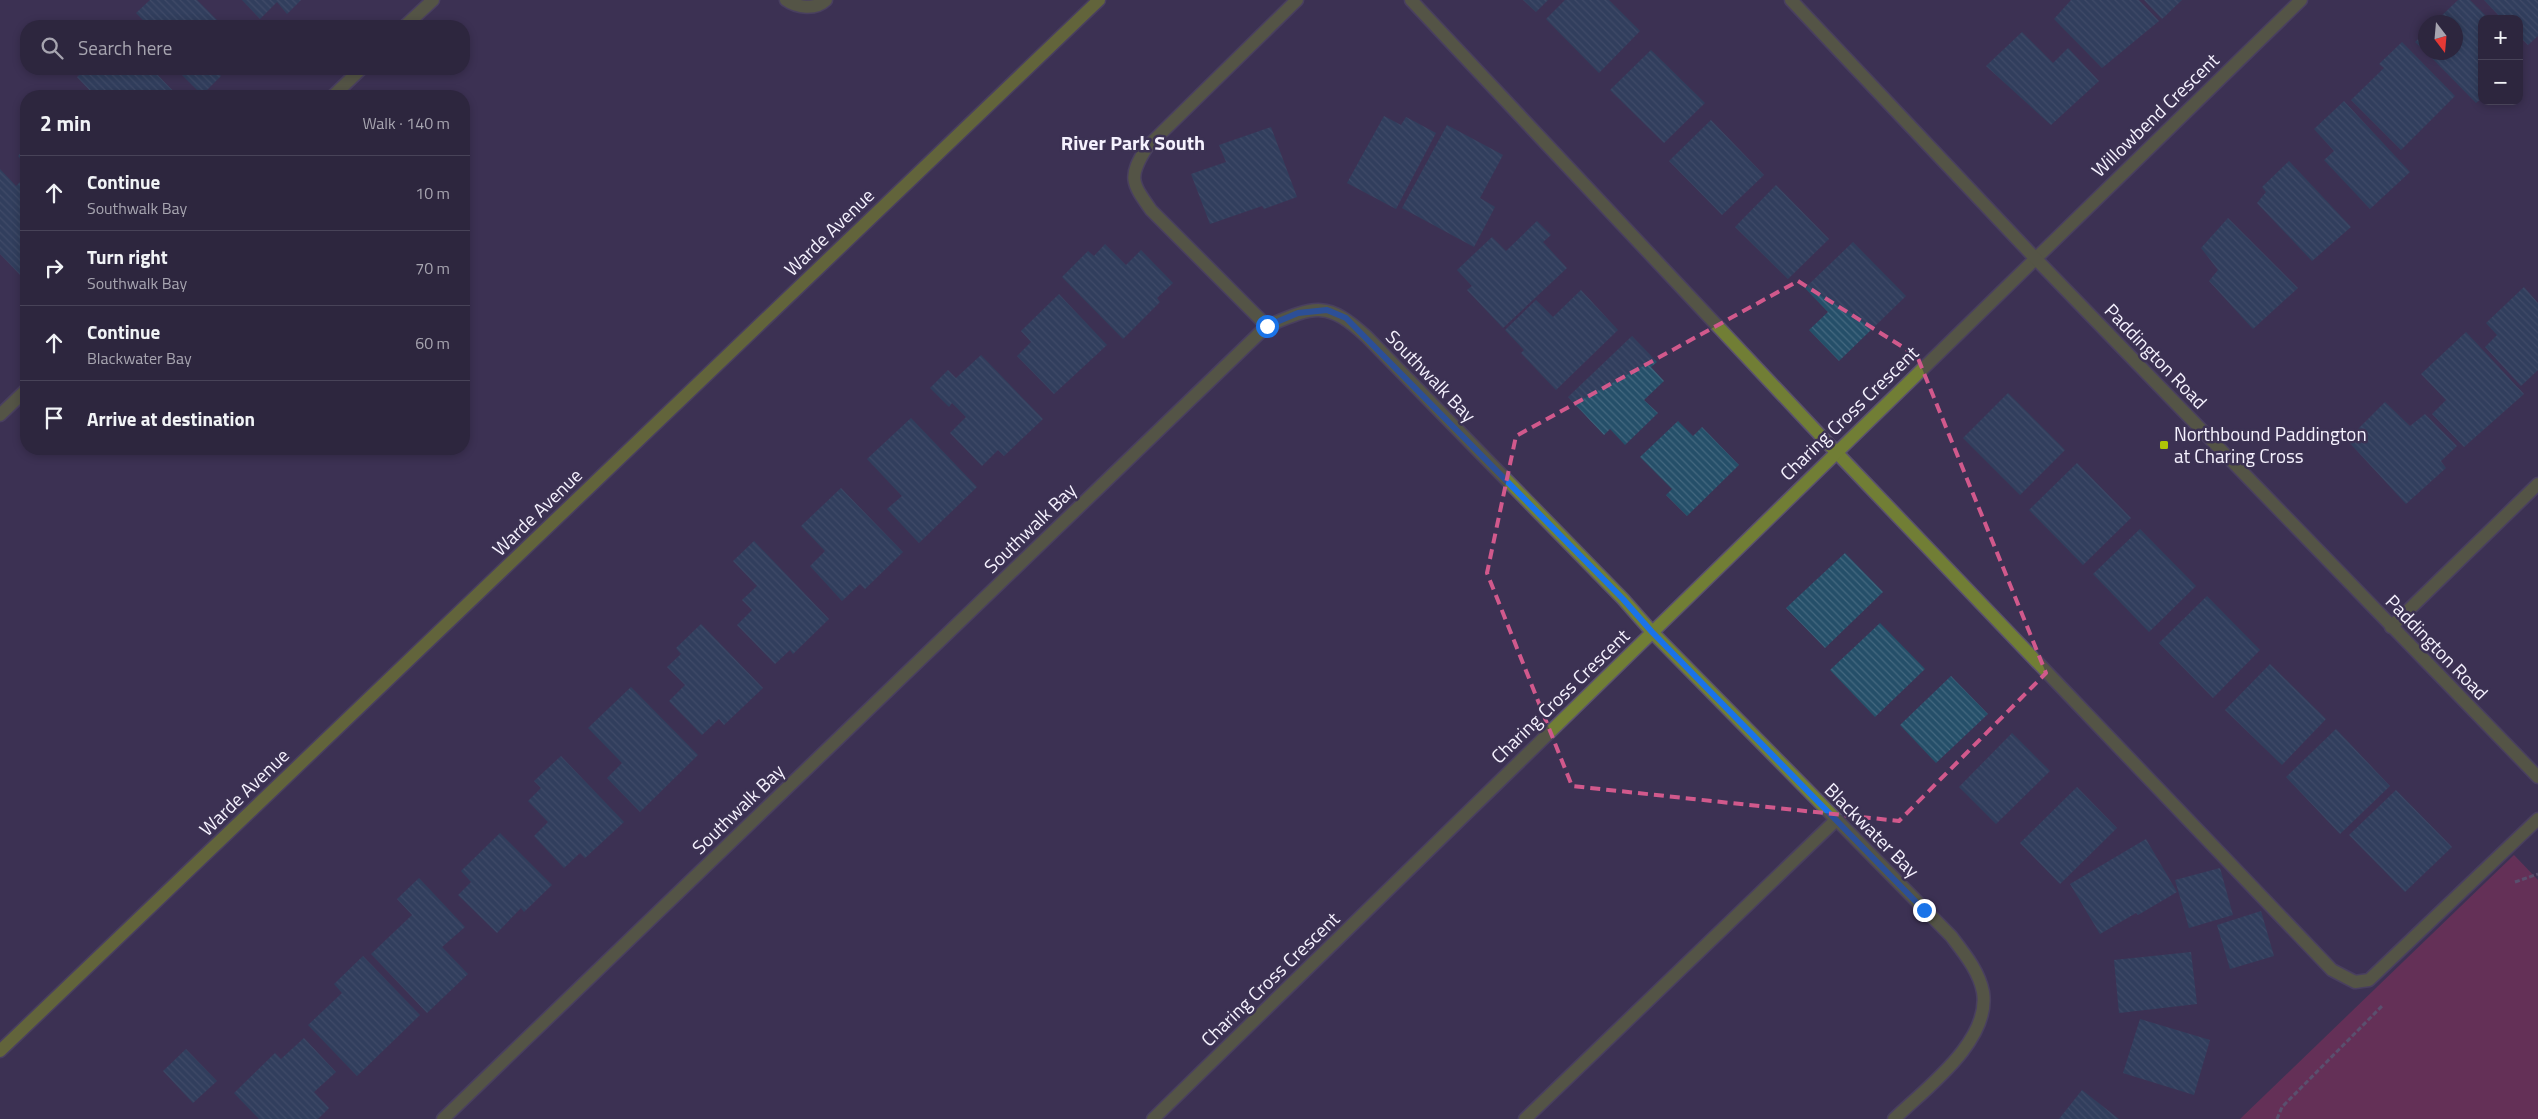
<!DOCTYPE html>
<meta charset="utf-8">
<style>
body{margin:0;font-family:"Titillium Web",sans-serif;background:#393249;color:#f1f3f6}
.controls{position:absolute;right:15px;top:15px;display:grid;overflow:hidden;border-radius:10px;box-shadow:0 2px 8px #0003}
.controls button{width:45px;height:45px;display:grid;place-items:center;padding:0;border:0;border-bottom:1px solid #484358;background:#2d263e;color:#f1f3f6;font:25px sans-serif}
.compass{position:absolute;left:2418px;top:15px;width:45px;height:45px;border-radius:50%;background:#2d263e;box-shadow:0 2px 8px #0003;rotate:164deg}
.stop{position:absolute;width:15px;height:15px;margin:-11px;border:4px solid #1a73e8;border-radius:50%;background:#fff}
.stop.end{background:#1a73e8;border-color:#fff;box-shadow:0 1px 5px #0008}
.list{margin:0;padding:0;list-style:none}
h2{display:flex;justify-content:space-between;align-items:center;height:65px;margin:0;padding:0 20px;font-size:21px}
h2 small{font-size:16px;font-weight:400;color:#a7a5b0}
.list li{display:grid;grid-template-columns:32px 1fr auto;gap:15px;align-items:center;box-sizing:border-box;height:75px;padding:0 20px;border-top:1px solid #484358}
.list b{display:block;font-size:19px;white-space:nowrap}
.list p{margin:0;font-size:16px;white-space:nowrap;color:#a7a5b0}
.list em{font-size:16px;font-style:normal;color:#a7a5b0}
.icon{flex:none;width:28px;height:28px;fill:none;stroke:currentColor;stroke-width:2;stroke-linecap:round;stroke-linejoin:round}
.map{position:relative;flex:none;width:2538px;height:1119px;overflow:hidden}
.search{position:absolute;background:#2d263e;box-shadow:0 2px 8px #0003;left:20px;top:20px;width:450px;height:55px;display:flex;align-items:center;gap:12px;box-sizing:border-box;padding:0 18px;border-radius:20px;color:#a7a5b0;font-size:19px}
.panel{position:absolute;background:#2d263e;box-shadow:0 2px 8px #0003;left:20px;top:90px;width:450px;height:365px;border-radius:20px}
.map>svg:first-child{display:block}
.park{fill:#96305c}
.building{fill:url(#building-back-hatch)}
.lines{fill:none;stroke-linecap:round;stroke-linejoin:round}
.service-casing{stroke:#5a516e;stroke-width:15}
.minor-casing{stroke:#5a516e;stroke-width:15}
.tertiary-casing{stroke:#5a516e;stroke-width:15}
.secondary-casing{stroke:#5a516e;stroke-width:15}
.path{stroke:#7d758f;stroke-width:3;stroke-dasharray:5 2.5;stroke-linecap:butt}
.service{stroke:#717e35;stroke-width:12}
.minor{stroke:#717e35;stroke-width:12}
.tertiary{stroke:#717e35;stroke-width:12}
.secondary{stroke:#91a31d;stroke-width:12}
.route{stroke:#1a73e8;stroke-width:6}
.marked{fill:none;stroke:#d1598c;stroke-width:4;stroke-dasharray:10 6;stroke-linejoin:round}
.poi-dot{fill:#afc507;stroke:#3c3253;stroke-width:2}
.labels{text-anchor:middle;stroke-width:5;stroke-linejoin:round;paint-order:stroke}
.street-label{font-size:19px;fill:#f5f1fe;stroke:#3c3253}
.poi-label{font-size:19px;fill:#f5f1fe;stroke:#3c3253;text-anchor:start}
.neighbourhood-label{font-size:20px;font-weight:bold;fill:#f5f1fe;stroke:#3c3253}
</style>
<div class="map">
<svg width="2538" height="1119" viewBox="0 0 2538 1119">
<defs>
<pattern id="building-back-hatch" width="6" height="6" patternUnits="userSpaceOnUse" patternTransform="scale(1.25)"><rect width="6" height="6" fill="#254f69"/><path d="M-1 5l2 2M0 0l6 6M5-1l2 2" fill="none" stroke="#456980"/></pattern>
</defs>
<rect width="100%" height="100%" fill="#3c3253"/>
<path class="park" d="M2514,855L2538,880V1119H2240Z"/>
<path class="building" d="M150,0H197L223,26H149L136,13Z
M242,0H301L287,14L277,2L260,19Z
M1523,0H1548L1536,12Z
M1565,0H1609L1640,31L1599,73L1546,19Z
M2071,0H2139L2159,21L2102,68L2054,19Z
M2144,0H2182L2162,19Z
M2458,0H2470L2489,19H2482V37L2478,40L2482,44V98L2476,103L2426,52H2456V22H2435Z
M2484,0H2538V36L2528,45L2519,36V19H2502Z
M2022,32L2053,63L2068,48L2099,81L2051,125L1986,66Z
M2426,32V52L2415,42Z
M2402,42L2455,96L2401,150L2351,100L2384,68L2379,64Z
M1651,50L1705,103L1664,143L1610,90Z
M86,69H152L178,96H95L77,77Z
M176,69H214L221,76L202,95Z
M2344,101L2410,172L2370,209L2324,160L2334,151L2314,129Z
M1384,116L1401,125L1406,117L1436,133L1396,209L1347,183Z
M1711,120L1764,175L1722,215L1669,161Z
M1447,125L1503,155L1480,198L1495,207L1474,247L1402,208Z
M1271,127L1297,197L1264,209L1262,206L1210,224L1191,174L1226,162L1219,145Z
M26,147V165L18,156Z
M2289,161L2351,227L2312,261L2257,203L2266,192L2262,187Z
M0,169L16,186L23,179L26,182V276L24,279L0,254Z
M1776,185L1829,239L1788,279L1735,227Z
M2228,218L2298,288L2253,329L2209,281L2218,270L2201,248Z
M1537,221L1551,235L1543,242L1567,268L1503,328L1467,290L1472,286L1457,270L1492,237L1506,251Z
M1853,242L1906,296L1839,361L1809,330L1828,312L1805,288Z
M1105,244L1126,265L1141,250L1173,283L1157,298L1160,302L1123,339L1062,277L1088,251L1094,256Z
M2524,287L2538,303V370L2521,386L2485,347L2497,335L2486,323Z
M1581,290L1618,330L1556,390L1521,353L1524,350L1505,330L1536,300L1553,317Z
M1059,294L1107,345L1054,394L1017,356L1031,342L1021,331Z
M2466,332L2524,394L2464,447L2432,414L2446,400L2421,374Z
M1632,336L1657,362L1651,367L1664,381L1644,400L1658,413L1625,445L1610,429L1604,435L1568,397Z
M981,355L1043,419L1004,456L998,450L982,466L950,433L966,417L952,403L949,407L930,388L948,370L956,378Z
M2008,393L2065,450L2020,495L1963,438Z
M2385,402L2410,426L2425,414L2457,446L2441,461L2446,468L2406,504L2347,440Z
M911,418L977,487L919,543L887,509L902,496L867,459Z
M1678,421L1693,436L1702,427L1739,465L1687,516L1666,495L1672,489L1640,457Z
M2077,463L2131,518L2083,565L2029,510Z
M841,488L903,552L865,589L860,584L842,601L810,566L825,551L801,526Z
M2140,529L2196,586L2149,632L2093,574Z
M754,541L829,619L793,654L790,650L775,664L737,625L752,610L742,600L757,586L733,561Z
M1845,553L1883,592L1825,648L1786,608Z
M2207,596L2260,650L2213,698L2159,643Z
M1880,623L1925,669L1875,717L1830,670Z
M701,624L763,688L724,725L719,719L702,735L669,701L685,685L667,667L681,654L676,648Z
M2270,664L2326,719L2282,765L2225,710Z
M1951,676L1988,714L1936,763L1900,725Z
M631,687L698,755L640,812L607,778L622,763L588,728Z
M2336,729L2390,786L2340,834L2286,777Z
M2012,733L2050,771L1996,824L1959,787Z
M561,756L624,822L585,858L580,853L564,868L534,836L548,822L528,801L541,788L534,781Z
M2077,787L2117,828L2060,884L2020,843Z
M2396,790L2452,847L2405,892L2349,835Z
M500,833L552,885L524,912L521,908L497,933L458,895L471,882L461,871Z
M2146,839L2177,892L2138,915L2136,913L2100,934L2070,884Z
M2220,868L2233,915L2189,928L2175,880Z
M419,878L465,927L442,947L468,974L427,1013L371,954L412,915L397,899Z
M2261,911L2274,956L2230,969L2217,925Z
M2191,952L2197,1004L2119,1013L2114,960Z
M363,956L420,1015L357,1076L308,1025L342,993L334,984Z
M2140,1019L2210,1040L2194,1095L2123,1073Z
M304,1038L336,1072L314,1092L329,1108L318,1119H259L234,1093L275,1053L281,1059Z
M186,1049L217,1081L193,1103L163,1071Z
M2082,1090L2119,1119H2059Z"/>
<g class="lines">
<g class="service-casing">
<path id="service" d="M786,0C797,8 816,10 826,0
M1411,0L1836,452L2332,970L2355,982L2369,980L2538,819
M1267,326L1151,210C1131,182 1128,177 1147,147L1297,0
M1525,1119L1836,820"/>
</g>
<g class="minor-casing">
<path id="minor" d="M405,26L433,0
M333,96L361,69
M0,415L26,390
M2391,627L2538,484
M443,1119L1267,326C1315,306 1327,300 1367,337L1623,599L1652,632L1951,936C1964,953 1979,971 1983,992C1991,1041 1925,1089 1894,1119
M1153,1119L2301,0"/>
</g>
<g class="tertiary-casing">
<path id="tertiary" d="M1791,0L2035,258L2538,777"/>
</g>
<g class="secondary-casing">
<path id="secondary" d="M0,1051L1099,0"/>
</g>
<path class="path" d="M2515,882L2538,874
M2277,1119L2282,1107L2383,1005"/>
<use href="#service" class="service"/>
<use href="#minor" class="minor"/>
<use href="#tertiary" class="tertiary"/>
<use href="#secondary" class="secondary"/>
</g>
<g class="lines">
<path class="route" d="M1267,326L1298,313L1327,310L1346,318L1623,599L1652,632L1924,910"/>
</g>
<path d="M0 0H2538V1119H0ZM1798,281L1917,356L2046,673L1899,821L1572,786L1487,573L1516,436Z" fill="#3c3253" fill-opacity=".55" fill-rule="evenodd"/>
<path class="marked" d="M1798,281L1917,356L2046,673L1899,821L1572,786L1487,573L1516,436Z"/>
<rect class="poi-dot" x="2159" y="440" width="10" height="10" rx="2.5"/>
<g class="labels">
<g class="street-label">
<text transform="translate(2155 115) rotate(-44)" y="7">Willowbend Crescent</text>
<text transform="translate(829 232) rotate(-44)" y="7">Warde Avenue</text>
<text transform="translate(2156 356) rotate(46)" y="7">Paddington Road</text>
<text transform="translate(1431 376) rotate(46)" y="7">Southwalk Bay</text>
<text transform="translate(1849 413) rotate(-44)" y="7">Charing Cross Crescent</text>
<text transform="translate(537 512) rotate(-44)" y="7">Warde Avenue</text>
<text transform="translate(1030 528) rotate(-44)" y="7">Southwalk Bay</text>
<text transform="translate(2437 647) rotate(46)" y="7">Paddington Road</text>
<text transform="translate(1560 696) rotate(-44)" y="7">Charing Cross Crescent</text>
<text transform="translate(244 792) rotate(-44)" y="7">Warde Avenue</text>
<text transform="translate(738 809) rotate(-44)" y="7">Southwalk Bay</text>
<text transform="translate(1872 830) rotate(45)" y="7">Blackwater Bay</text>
<text transform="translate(1270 979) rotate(-44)" y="7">Charing Cross Crescent</text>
</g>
<g class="poi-label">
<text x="2174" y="441">Northbound Paddington<tspan x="2174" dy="22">at Charing Cross</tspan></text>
</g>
<g class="neighbourhood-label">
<text x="1133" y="150">River Park South</text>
</g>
</g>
</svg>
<div class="controls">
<button>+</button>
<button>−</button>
</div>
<svg class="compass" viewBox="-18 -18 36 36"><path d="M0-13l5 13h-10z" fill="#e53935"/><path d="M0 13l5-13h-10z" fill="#a7a5b0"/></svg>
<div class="stop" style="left:1267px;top:326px"></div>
<div class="stop end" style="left:1924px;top:910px"></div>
<div class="search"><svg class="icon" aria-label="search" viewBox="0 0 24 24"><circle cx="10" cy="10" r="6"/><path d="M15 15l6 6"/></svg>Search here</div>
<section class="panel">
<h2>2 min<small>Walk · 140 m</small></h2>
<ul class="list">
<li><svg class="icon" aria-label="ahead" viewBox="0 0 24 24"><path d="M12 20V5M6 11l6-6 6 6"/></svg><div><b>Continue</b><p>Southwalk Bay</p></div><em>10 m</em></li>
<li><svg class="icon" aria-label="right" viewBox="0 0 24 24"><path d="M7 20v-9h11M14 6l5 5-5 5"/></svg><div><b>Turn right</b><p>Southwalk Bay</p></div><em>70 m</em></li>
<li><svg class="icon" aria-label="ahead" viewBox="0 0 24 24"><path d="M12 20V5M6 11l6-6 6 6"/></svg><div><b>Continue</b><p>Blackwater Bay</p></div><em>60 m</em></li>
<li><svg class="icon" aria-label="arrive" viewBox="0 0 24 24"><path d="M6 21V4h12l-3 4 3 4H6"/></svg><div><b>Arrive at destination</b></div></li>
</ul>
</section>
</div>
